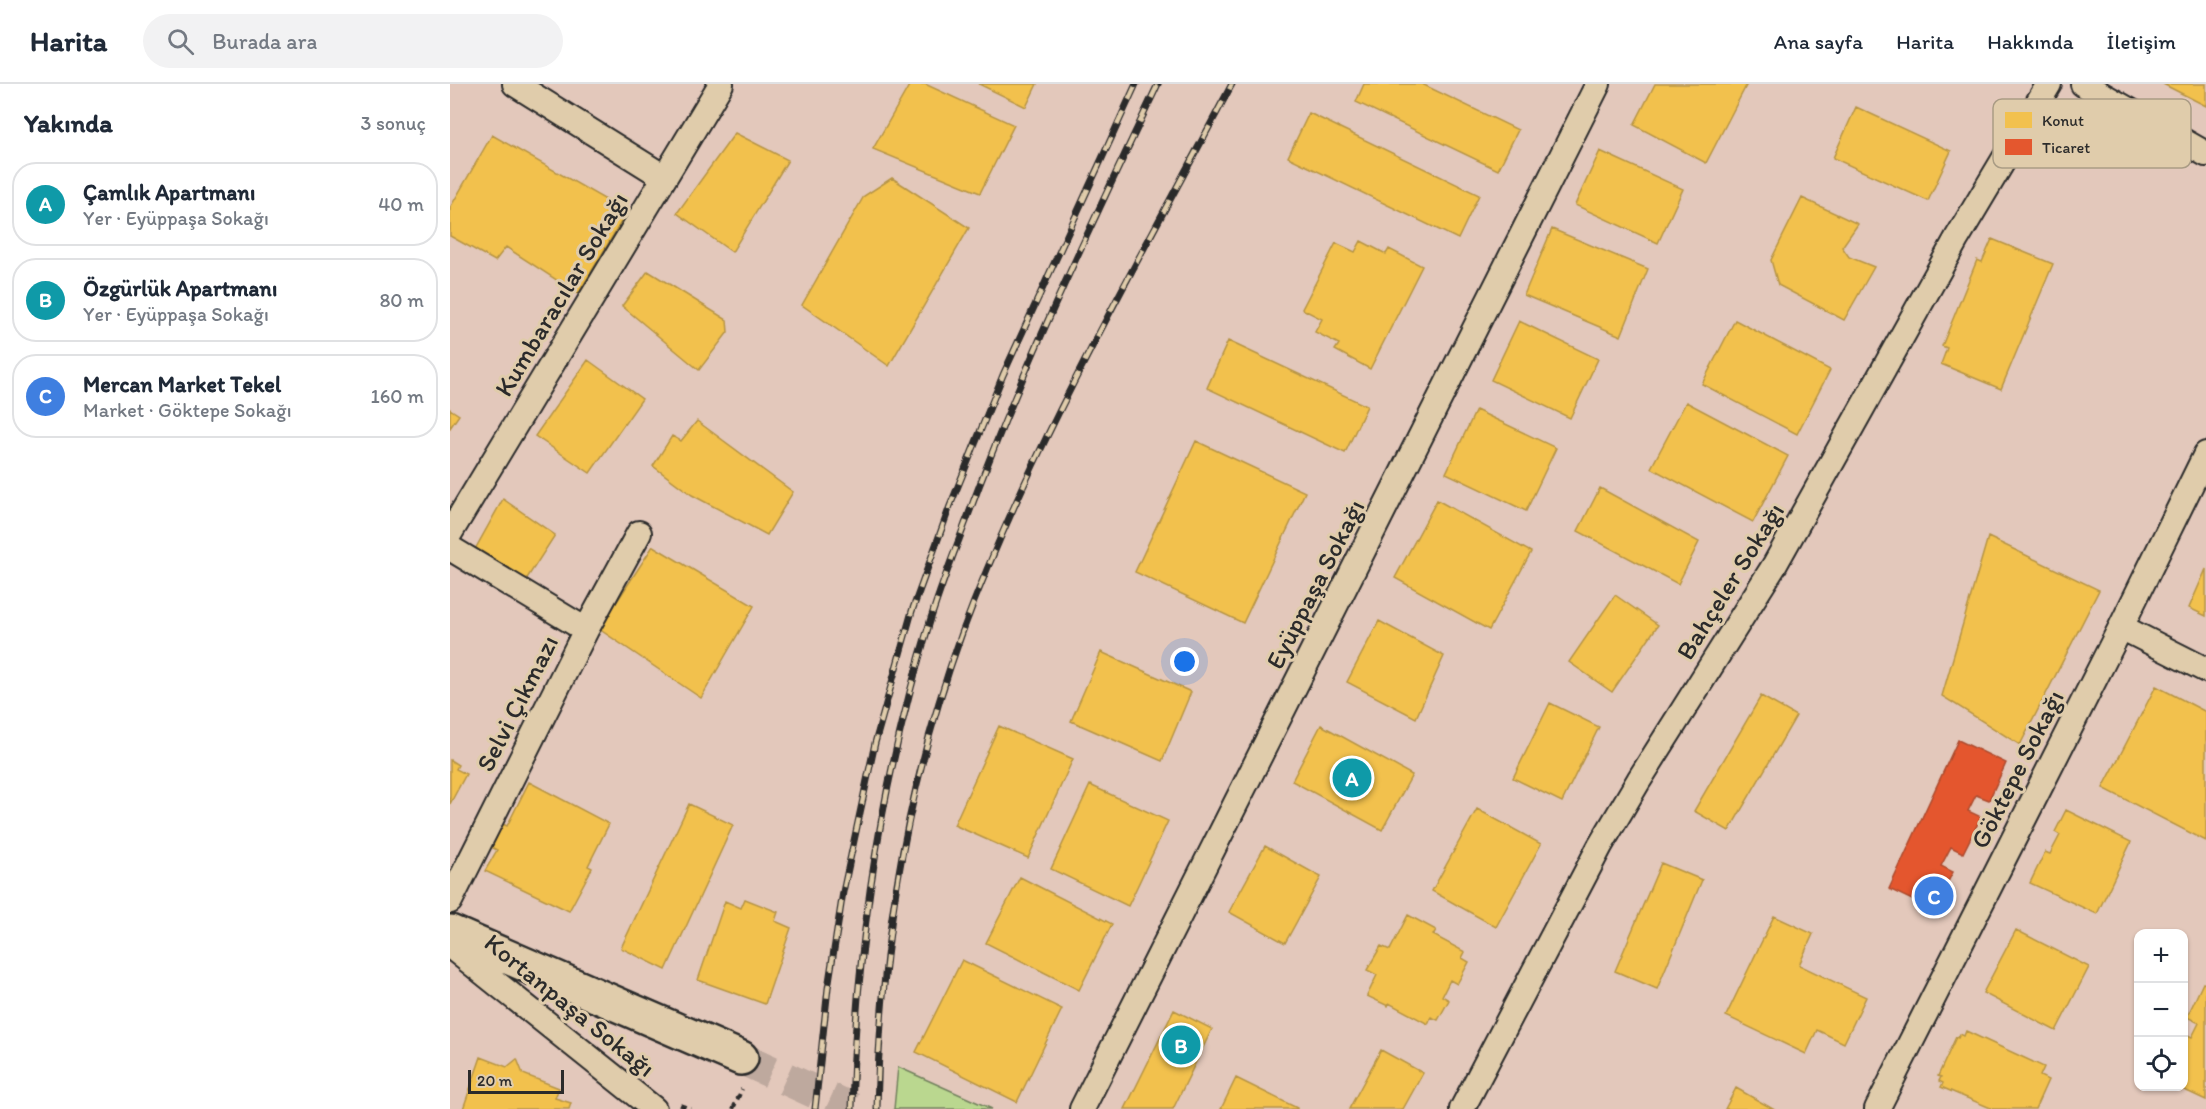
<!DOCTYPE html>
<html lang="tr">
<meta charset="utf-8">
<style>
body{margin:0;font-family:Itim,sans-serif;background:#f2f2f3;color:#1f2937}
.controls{position:absolute;right:18px;bottom:18px;display:grid;overflow:hidden;border-radius:12px;box-shadow:0 2px 4px #0004}
.controls button{width:54px;height:54px;display:grid;place-items:center;padding:0;border:0;border-bottom:2px solid #e0e1e3;background:#fff;color:#1f2937;font:30px sans-serif}
.scale{position:absolute;left:18px;bottom:15px;width:96px;box-sizing:border-box;padding-left:6px;border:3px solid #2b2b2b;border-top:0;font-size:16px;line-height:21px;white-space:nowrap;color:#2b2b2b;-webkit-text-stroke:4px #e0ccab;paint-order:stroke}
.you{position:absolute;left:735px;top:578px;width:21px;height:21px;margin:-15px;border:4px solid #fff;border-radius:50%;background:#1a73e8;box-shadow:0 0 0 9px #1a73e833}
.badge{display:grid;place-items:center;width:39px;height:39px;border-radius:50%;background:#d93025;color:#fff;font-size:20px;font-weight:700}
.pin{position:absolute;translate:-50% -50%;border:3px solid #fff;box-shadow:0 2px 6px #0006}
.list{margin:0;padding:0;list-style:none}
h2{display:flex;justify-content:space-between;align-items:center;height:78px;margin:0;padding:0 24px;font-size:26px}
h2 small{font-size:20px;font-weight:400;color:#747a83}
.list li{display:grid;grid-template-columns:39px 1fr auto;gap:18px;align-items:center;box-sizing:border-box;height:84px;margin:0 12px 12px;padding:0 12px;border:2px solid #e0e1e3;border-radius:24px}
.list b{display:block;font-size:22px;white-space:nowrap}
.list p{margin:0;font-size:20px;white-space:nowrap;color:#747a83}
.list em{font-size:20px;font-style:normal;color:#747a83}
.icon{flex:none;width:33px;height:33px;fill:none;stroke:currentColor;stroke-width:2;stroke-linecap:round;stroke-linejoin:round}
.map{position:relative;flex:none;width:1756px;height:1025px;overflow:hidden}
header{display:flex;align-items:center;gap:36px;box-sizing:border-box;height:84px;padding:0 30px;background:#fff;border-bottom:2px solid #e0e1e3}
header strong{font-size:28px}
nav{display:flex;gap:33px;margin-inline-start:auto;font-size:21px}
.search{width:420px;height:54px;background:#f2f2f3;display:flex;align-items:center;gap:15px;box-sizing:border-box;padding:0 21px;border-radius:33px;color:#747a83;font-size:22px}
main{display:flex}
aside{flex:1;background:#fff}
.map>svg:first-child{display:block}
.green{fill:#bad78f;stroke:#72815d;stroke-width:1.5}
.homes{fill:#f2c14e;stroke:#b69444;stroke-width:1.5}
.shops{fill:#e4572e;stroke:#ac4a2d;stroke-width:1.5}
.lines{fill:none;stroke-linecap:round;stroke-linejoin:round}
.secondary-tunnel{stroke:#bea99e;stroke-width:33;stroke-dasharray:33 16;stroke-linecap:butt}
.minor-casing{stroke:#2b2b2b;stroke-width:28}
.secondary-casing{stroke:#2b2b2b;stroke-width:38}
.path{stroke:#2b2b2b;stroke-width:4;stroke-dasharray:6 4.5;stroke-linecap:butt}
.minor{stroke:#e0ccab;stroke-width:24}
.secondary{stroke:#e0ccab;stroke-width:33}
.rail-casing{stroke:#2b2b2b;stroke-width:7}
.rail{stroke:#e0ccab;stroke-width:4.5;stroke-dasharray:14;stroke-linecap:butt}
.labels{text-anchor:middle;stroke-width:6;stroke-linejoin:round;paint-order:stroke}
.street-label{font-size:26px;fill:#2b2b2b;stroke:#e0ccab}
.key{fill:#e0ccab;stroke:#aa9c85;stroke-width:1.5}
.key-label{font-size:16px;fill:#2b2b2b}
</style>
<header>
<strong>Harita</strong>
<div class="search"><svg class="icon" aria-label="search" viewBox="0 0 24 24"><circle cx="10" cy="10" r="6"/><path d="M15 15l6 6"/></svg>Burada ara</div>
<nav><a>Ana sayfa</a><a>Harita</a><a>Hakkında</a><a>İletişim</a></nav>
</header>
<main>
<aside>
<h2>Yakında<small>3 sonuç</small></h2>
<ul class="list">
<li><span class="badge" style="background:#0f9aa8">A</span><div><b>Çamlık Apartmanı</b><p>Yer · Eyüppaşa Sokağı</p></div><em>40 m</em></li>
<li><span class="badge" style="background:#0f9aa8">B</span><div><b>Özgürlük Apartmanı</b><p>Yer · Eyüppaşa Sokağı</p></div><em>80 m</em></li>
<li><span class="badge" style="background:#3f7fe0">C</span><div><b>Mercan Market Tekel</b><p>Market · Göktepe Sokağı</p></div><em>160 m</em></li>
</ul>
</aside>
<div class="map">
<svg width="1756" height="1025" viewBox="0 0 1756 1025">
<rect width="100%" height="100%" fill="#e3c8bb"/>
<filter id="ink" filterUnits="userSpaceOnUse"><feTurbulence type="fractalNoise" baseFrequency=".0167" numOctaves="2"/><feDisplacementMap in="SourceGraphic" scale="12" xChannelSelector="R" yChannelSelector="G"/><feConvolveMatrix kernelMatrix="1 2 1 2 8 2 1 2 1" color-interpolation-filters="sRGB"/></filter>
<g filter="url(#ink)">
<path class="green" d="M448,983L542,1025H444Z"/>
<path class="homes" d="M460,0H475L564,41L530,109L423,65Z
M529,0H587L576,23Z
M914,0H972L1068,46L1048,86L906,18Z
M1205,0H1297L1256,79L1184,41Z
M1713,0H1756V22Z
M1406,23L1501,67L1478,117L1383,74Z
M859,29L1029,111L1008,155L838,73Z
M285,49L338,76L282,168L227,129Z
M42,51L177,128L128,210L56,163L45,177L0,152V124Z
M1150,67L1233,105L1208,159L1125,121Z
M442,94L519,144L439,282L352,221L414,112Z
M1352,114L1408,140L1392,163L1399,173L1424,183L1394,236L1328,201L1321,176Z
M1102,145L1198,185L1171,252L1074,211Z
M1542,155L1603,180L1551,305L1491,280L1497,264L1492,262L1527,176L1532,178Z
M911,157L936,170L939,165L972,182L920,285L885,266L889,260L865,248L872,235L852,225L886,159L905,168Z
M198,187L277,236L278,248L249,286L172,222Z
M1285,236L1380,286L1347,350L1252,300Z
M1069,237L1148,275L1120,334L1041,296Z
M778,257L917,322L895,369L757,304Z
M138,276L192,315L140,389L85,352Z
M1236,318L1338,372L1303,438L1201,384Z
M0,325L9,331L0,344Z
M1026,326L1106,364L1076,427L996,389Z
M247,337L343,408L317,451L242,411L203,382L222,352L231,357Z
M746,357L855,408L793,539L685,488Z
M1150,404L1249,458L1228,500L1128,447Z
M53,415L105,451L74,499L23,469Z
M987,416L1081,468L1039,546L945,494Z
M1538,453L1649,506L1570,661L1492,612Z
M203,462L304,522L251,614L149,545Z
M1756,485V532L1739,524Z
M1165,511L1208,541L1162,608L1119,578Z
M929,537L994,572L966,634L897,598Z
M651,568L741,608L712,677L621,637Z
M1706,602L1756,628V757L1653,704Z
M1311,612L1346,632L1279,747L1244,727Z
M1100,619L1149,643L1112,718L1063,694Z
M871,641L962,691L932,746L842,697Z
M549,642L623,675L578,774L504,741Z
M0,676L8,681L6,685L16,690L0,720Z
M79,698L159,740L138,782L142,784L119,827L35,787L47,766L41,763L53,740L57,742Z
M640,701L718,737L678,822L601,785Z
M239,720L283,741L216,886L171,864Z
M1027,725L1091,760L1046,843L982,807Z
M1616,726L1681,758L1647,830L1580,799L1595,768L1600,770L1610,751L1605,748Z
M815,762L871,793L835,859L779,828Z
M1211,779L1252,796L1207,905L1165,887Z
M570,793L662,840L629,906L536,859Z
M295,815L328,828L325,837L341,844L315,920L248,896L275,817L291,824Z
M958,831L986,846L983,851L1015,868L1012,874L1019,878L1007,900L1000,896L992,912L999,916L988,936L981,933L978,940L939,919L938,922L917,912L927,891L917,886L931,862L940,866Z
M1324,832L1363,850L1349,881L1416,913L1394,959L1367,946L1356,970L1276,932Z
M1566,846L1639,883L1606,947L1533,909Z
M512,876L612,925L567,1018L466,968Z
M1753,899L1756,900V1016L1726,1002H1734V949L1742,953L1749,939L1737,933Z
M724,926L762,945L723,1025H675Z
M1516,947L1594,983L1590,992L1598,996L1585,1025H1543L1491,1003L1493,999L1489,997L1491,993L1488,992L1506,953L1508,954L1510,950L1514,952Z
M931,966L973,989L953,1025H899Z
M31,973L57,983L67,975L73,990L109,1004L105,1014L121,1019L119,1025H13Z
M786,994L847,1024V1025H771Z
M1286,1004L1323,1025H1275Z"/>
<path class="shops" d="M1508,656L1556,679L1539,716L1526,711L1518,727L1531,733L1513,769L1501,763L1491,782L1503,788L1483,826L1439,805Z"/>
<g class="lines">
<path class="secondary-tunnel" d="M291,974L402,1025"/>
<g class="minor-casing">
<path id="minor" d="M65,0L214,93
M1633,0L1756,70
M0,449L271,0
M0,464L136,546
M1671,543L1756,586
M0,817L136,546L189,449
M0,862L204,1025
M632,1025L1148,0
M1012,1025L1150,762L1189,696L1324,482L1507,154L1599,0
M1427,1025L1671,543L1756,370"/>
</g>
<g class="secondary-casing">
<path id="secondary" d="M0,848L291,974"/>
</g>
<path class="path" d="M230,1021L240,1025
M283,1025L292,1005"/>
<use href="#minor" class="minor"/>
<use href="#secondary" class="secondary"/>
<g class="rail-casing">
<path id="rail" d="M365,1025L378,904L393,808L425,659L462,527L500,422L553,291L686,0
M402,1025C406,858 432,693 481,534C492,499 505,466 518,432C572,284 641,142 708,0
M427,1025C430,864 457,701 512,549C583,358 687,180 782,0"/>
</g>
<use href="#rail" class="rail"/>
</g>
</g>
<g class="labels">
<g class="street-label">
<text transform="translate(111 210) rotate(-59)" y="9">Kumbaracılar Sokağı</text>
<text transform="translate(1280 497) rotate(-58)" y="9">Bahçeler Sokağı</text>
<text transform="translate(865 500) rotate(-63)" y="9">Eyüppaşa Sokağı</text>
<text transform="translate(67 619) rotate(-63)" y="9">Selvi Çıkmazı</text>
<text transform="translate(1567 685) rotate(-63)" y="9">Göktepe Sokağı</text>
<text transform="translate(120 921) rotate(39)" y="9">Kortanpaşa Sokağı</text>
</g>
</g>
<rect x="1543" y="15" width="198" height="69" rx="9" class="key"/>
<rect x="1555" y="28" width="27" height="16" fill="#f2c14e"/>
<rect x="1555" y="55" width="27" height="16" fill="#e4572e"/>
<g class="key-label">
<text x="1592" y="42">Konut</text>
<text x="1592" y="69">Ticaret</text>
</g>
</svg>
<div class="controls">
<button>+</button>
<button>−</button>
<button><svg class="icon" aria-label="locate" viewBox="0 0 24 24"><circle cx="12" cy="12" r="6"/><path d="M12 2v4M12 18v4M2 12h4M18 12h4"/></svg></button>
</div>
<div class="scale">20 m</div>
<div class="you"></div>
<div class="pin badge" style="left:902px;top:694px;background:#0f9aa8">A</div>
<div class="pin badge" style="left:731px;top:961px;background:#0f9aa8">B</div>
<div class="pin badge" style="left:1484px;top:812px;background:#3f7fe0">C</div>
</div>
</main>
